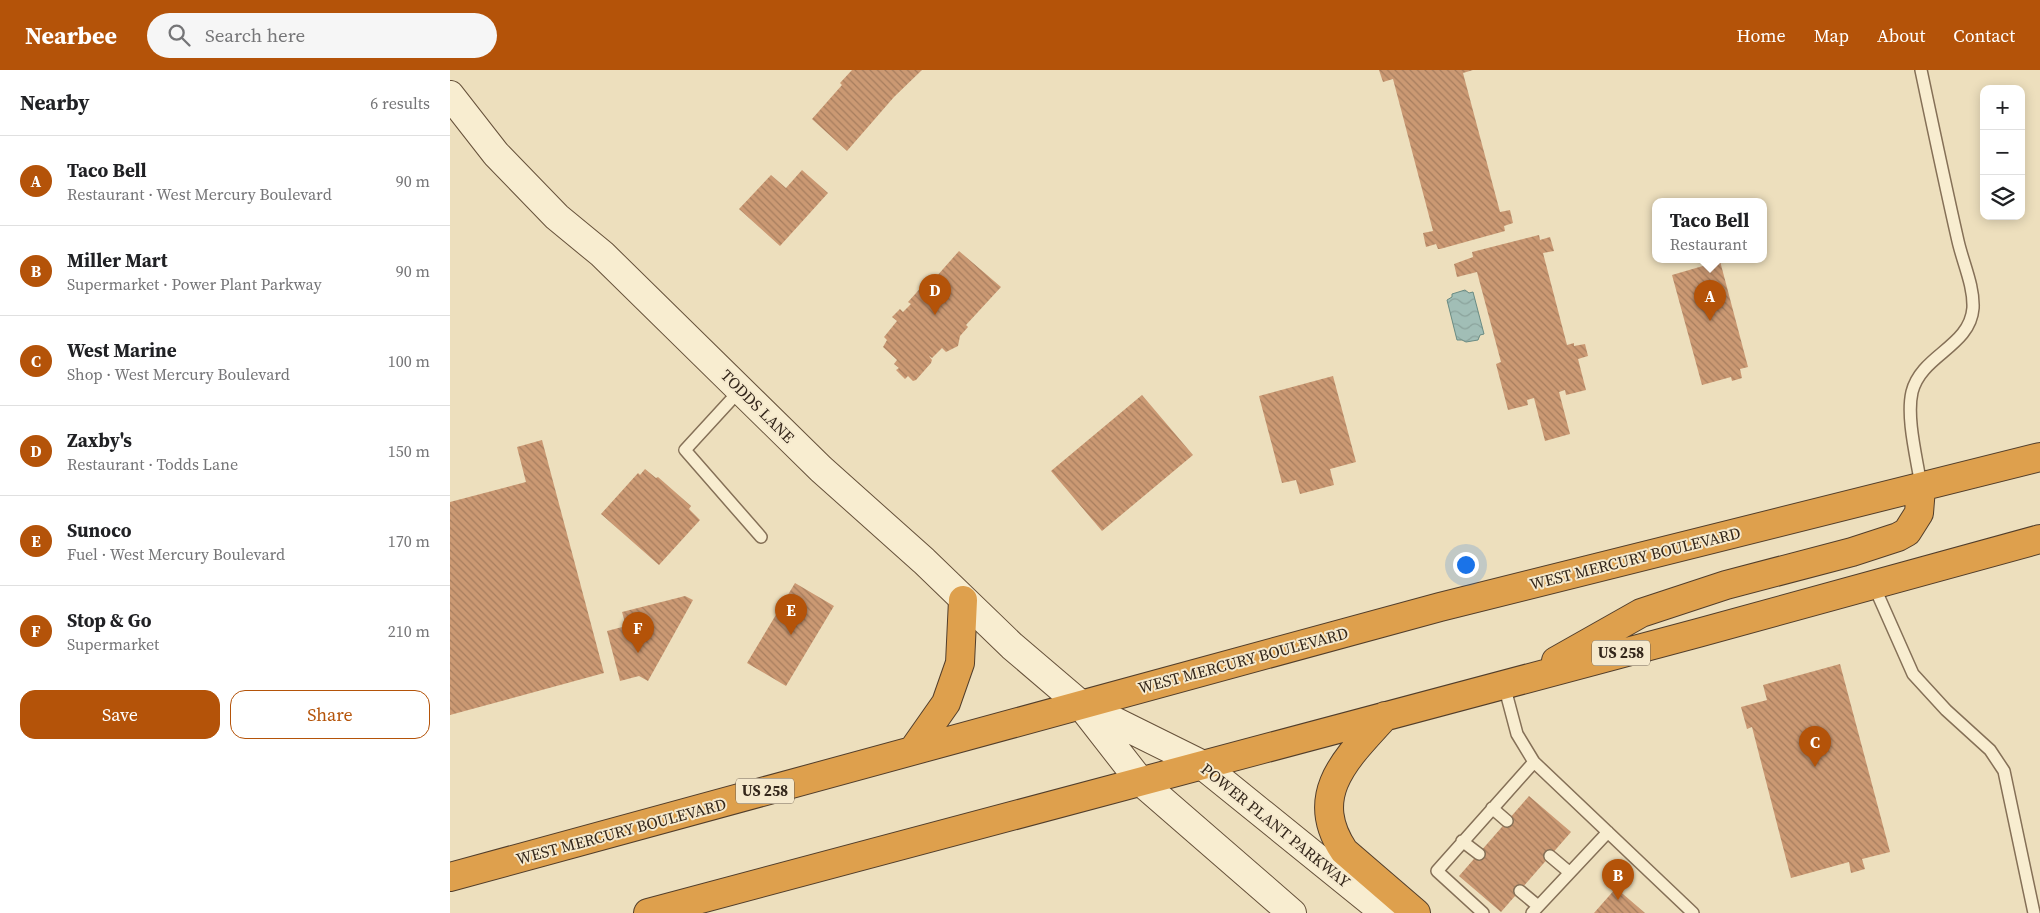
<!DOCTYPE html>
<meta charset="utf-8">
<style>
body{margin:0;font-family:"Source Serif 4",serif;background:#f6f6f6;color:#202124}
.controls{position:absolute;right:15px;top:15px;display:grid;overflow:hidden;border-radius:10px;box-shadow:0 2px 12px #0003}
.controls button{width:45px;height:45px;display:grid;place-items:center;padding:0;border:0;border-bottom:1px solid #e0e0e0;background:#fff;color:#202124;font:25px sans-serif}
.you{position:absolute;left:1015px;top:494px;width:18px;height:18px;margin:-12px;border:4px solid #fff;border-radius:50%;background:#1a73e8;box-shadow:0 0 0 8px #1a73e833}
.badge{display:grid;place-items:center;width:32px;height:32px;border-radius:50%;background:#b45309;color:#fff;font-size:16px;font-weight:700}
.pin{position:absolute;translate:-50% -41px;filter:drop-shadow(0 1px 2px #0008)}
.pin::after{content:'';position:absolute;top:26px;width:18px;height:15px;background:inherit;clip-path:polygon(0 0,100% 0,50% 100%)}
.popup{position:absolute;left:1202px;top:128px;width:115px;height:65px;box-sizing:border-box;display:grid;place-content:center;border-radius:10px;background:#fff;filter:drop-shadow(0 1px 4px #0005);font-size:16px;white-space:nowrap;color:#757577}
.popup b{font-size:19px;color:#202124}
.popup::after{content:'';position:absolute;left:50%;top:100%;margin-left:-10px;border:10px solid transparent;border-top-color:#fff}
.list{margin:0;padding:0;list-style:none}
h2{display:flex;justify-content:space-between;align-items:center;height:65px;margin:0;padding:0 20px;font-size:21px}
h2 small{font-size:16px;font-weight:400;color:#757577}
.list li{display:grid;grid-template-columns:32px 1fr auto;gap:15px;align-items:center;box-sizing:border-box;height:90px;padding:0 20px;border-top:1px solid #e0e0e0}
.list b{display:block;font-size:19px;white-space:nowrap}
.list p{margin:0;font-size:16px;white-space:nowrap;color:#757577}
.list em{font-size:16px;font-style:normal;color:#757577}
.actions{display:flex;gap:10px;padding:15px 20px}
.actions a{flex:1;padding:11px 0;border:1px solid #b45309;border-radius:15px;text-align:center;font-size:18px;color:#b45309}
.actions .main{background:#b45309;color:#fff}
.icon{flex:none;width:28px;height:28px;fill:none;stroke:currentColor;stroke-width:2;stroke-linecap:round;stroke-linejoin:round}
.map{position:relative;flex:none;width:1590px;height:843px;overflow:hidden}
header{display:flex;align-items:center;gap:30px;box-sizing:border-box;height:70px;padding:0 25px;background:#b45309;color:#fff}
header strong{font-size:24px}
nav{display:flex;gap:28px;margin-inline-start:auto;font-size:18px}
.search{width:350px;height:45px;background:#f6f6f6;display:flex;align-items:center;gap:12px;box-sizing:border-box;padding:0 18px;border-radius:28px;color:#757577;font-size:19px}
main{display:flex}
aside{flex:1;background:#fff}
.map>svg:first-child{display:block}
.water{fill:url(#water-waves);stroke:#698b83}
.building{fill:url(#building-back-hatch)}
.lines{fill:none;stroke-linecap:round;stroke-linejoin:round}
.lane-casing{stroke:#857057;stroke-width:14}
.secondary-casing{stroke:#66513a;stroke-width:30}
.highway-casing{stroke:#523e2b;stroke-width:30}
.lane{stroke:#f8edd0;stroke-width:11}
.secondary{stroke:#f8edd0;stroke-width:28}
.highway{stroke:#dea04d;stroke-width:28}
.labels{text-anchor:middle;stroke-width:4;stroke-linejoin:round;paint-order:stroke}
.shield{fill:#f5e9cd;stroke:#6e6150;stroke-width:1}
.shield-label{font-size:15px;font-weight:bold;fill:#34271b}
.street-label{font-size:16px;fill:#34271b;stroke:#f5e9cd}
</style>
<header>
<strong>Nearbee</strong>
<div class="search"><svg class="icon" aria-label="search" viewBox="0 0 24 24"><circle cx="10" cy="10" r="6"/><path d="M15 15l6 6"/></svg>Search here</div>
<nav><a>Home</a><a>Map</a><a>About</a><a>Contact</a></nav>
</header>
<main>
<aside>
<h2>Nearby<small>6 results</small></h2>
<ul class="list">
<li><span class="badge">A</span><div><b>Taco Bell</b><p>Restaurant · West Mercury Boulevard</p></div><em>90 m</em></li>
<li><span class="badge">B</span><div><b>Miller Mart</b><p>Supermarket · Power Plant Parkway</p></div><em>90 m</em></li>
<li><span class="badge">C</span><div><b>West Marine</b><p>Shop · West Mercury Boulevard</p></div><em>100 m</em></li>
<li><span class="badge">D</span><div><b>Zaxby's</b><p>Restaurant · Todds Lane</p></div><em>150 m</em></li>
<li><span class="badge">E</span><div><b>Sunoco</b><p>Fuel · West Mercury Boulevard</p></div><em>170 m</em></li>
<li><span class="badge">F</span><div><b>Stop &amp; Go</b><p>Supermarket</p></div><em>210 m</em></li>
</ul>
<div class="actions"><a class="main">Save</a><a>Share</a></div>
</aside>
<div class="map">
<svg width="1590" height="843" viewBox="0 0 1590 843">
<defs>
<pattern id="water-waves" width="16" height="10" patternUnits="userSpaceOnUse" patternTransform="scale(1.25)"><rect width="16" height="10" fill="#a1beb6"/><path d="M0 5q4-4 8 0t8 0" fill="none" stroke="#8ba39c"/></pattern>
<pattern id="building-back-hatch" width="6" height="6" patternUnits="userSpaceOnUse" patternTransform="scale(1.25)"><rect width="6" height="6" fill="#cb9973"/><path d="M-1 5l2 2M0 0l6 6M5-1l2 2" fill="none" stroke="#a67d5e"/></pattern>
</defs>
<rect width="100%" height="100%" fill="#eddfbd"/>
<path class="water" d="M1015,220L1019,223L1023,222L1034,264L1030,265L1028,270L1016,272L1012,270H1007L997,230L1002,227V224Z"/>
<path class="building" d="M402,0H472L444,27L397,81L362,49L392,15L390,13Z
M929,0H1023L1013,3L1050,142L1060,140L1063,153L1054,156L1055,161L990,179H988L986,174L976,177L973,163L983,161L943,9L933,12Z
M352,100L378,123L330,176L289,139L321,105L336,118Z
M1089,165L1090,170L1100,167L1104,181L1093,183L1117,275L1124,273V276L1135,274L1138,286L1128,289L1136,320L1116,325L1115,320L1109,322L1120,364L1095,371L1084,328L1077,330L1078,335L1058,340L1046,294L1051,292L1027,202L1007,207L1004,194L1023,187L1022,182Z
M509,181L551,217L516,255L518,257L510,266L508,276L496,282L492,278L482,288L479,286L482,290L481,293L466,310L463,311L458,306L455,309L446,300L449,298L444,294L447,290L433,277L437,270L434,267L447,251L442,247L450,239L453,242L461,234L458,232L475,213L478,216Z
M1270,191L1298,297L1290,299L1292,308L1282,311L1281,307L1252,315L1222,205Z
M883,306L906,392L880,399L884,415L850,424L846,410L832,413L809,326Z
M692,325L743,385L652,461L601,401Z
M92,370L154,603L0,645V432L76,412L67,377Z
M195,399L206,408L208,407L241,436L239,439L250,450L209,495L151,444L188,403L190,405Z
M345,513L384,536L336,616L297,593Z
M235,526L243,530L198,611L189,606L170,611L157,561L176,556L172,542Z
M1390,594L1440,782L1412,789L1415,799L1401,803L1399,792L1341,808L1302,657L1297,659L1291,637L1317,630L1313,615Z
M1079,726L1121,762L1051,842L1009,806Z
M1166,818L1195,843H1144Z"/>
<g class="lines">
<g class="lane-casing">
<path id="lane" d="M291,319L235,380L311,467
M1471,416C1467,389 1456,348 1462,322C1471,285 1520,277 1523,238C1524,216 1513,193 1508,171C1495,114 1483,57 1471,0
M1424,516L1463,604L1496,640L1540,680L1554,701L1584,843
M1054,615L1067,664L1084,692L1243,843
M1042,738L1057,751
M1012,771L1029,784
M1100,786L1119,802
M1070,821L1088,836
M1033,843L987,801L1084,692
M1082,843L1158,762"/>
</g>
<g class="secondary-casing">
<path id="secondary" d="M0,25L46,84L107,147L152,184L371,399L474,491L562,576L630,634L690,711L842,843
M636,637L751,694L935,843"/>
</g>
<g class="highway-casing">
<path id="highway" d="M1106,591L1191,543L1276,515L1402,482L1448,467L1457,462L1469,443L1471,418
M935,646C898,687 856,724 894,781L966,843
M463,680L496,633L510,593L513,530
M0,807L990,537L1590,387
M198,843L1248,563L1590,469"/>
</g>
<use href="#lane" class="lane"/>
<use href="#secondary" class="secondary"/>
<use href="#highway" class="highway"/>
</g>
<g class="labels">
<g class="shield">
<rect x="1142" y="570.5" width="58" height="25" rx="4"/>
<rect x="286" y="708.5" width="58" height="25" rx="4"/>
</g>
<g class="shield-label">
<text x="1171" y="588">US 258</text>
<text x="315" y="726">US 258</text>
</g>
<g class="street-label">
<text transform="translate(308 336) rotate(45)" y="6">TODDS LANE</text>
<text transform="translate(1185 488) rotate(-14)" y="6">WEST MERCURY BOULEVARD</text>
<text transform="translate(793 590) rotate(-15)" y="6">WEST MERCURY BOULEVARD</text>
<text transform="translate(826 755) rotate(39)" y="6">POWER PLANT PARKWAY</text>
<text transform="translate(171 761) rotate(-15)" y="6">WEST MERCURY BOULEVARD</text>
</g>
</g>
</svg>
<div class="controls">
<button>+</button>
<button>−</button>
<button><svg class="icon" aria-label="layers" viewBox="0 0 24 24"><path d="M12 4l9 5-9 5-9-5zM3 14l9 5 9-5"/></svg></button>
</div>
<div class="you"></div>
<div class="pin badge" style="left:1260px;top:251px">A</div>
<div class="popup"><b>Taco Bell</b>Restaurant</div>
<div class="pin badge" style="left:1168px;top:830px">B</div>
<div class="pin badge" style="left:1365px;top:697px">C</div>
<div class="pin badge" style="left:485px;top:245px">D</div>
<div class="pin badge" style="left:341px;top:565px">E</div>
<div class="pin badge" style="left:188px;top:583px">F</div>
</div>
</main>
